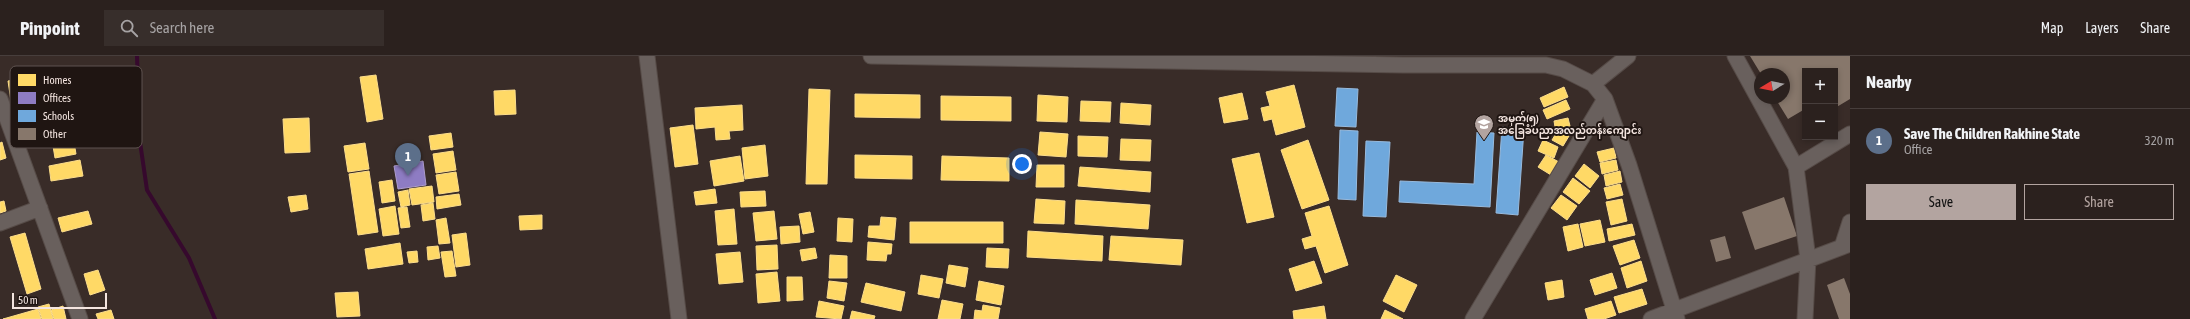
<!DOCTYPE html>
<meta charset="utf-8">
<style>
body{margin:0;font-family:"Asap Condensed","Noto Sans Myanmar",sans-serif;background:#372e2b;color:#f1f3f6}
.controls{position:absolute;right:12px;top:12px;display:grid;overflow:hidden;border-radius:0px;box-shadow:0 2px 6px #0003}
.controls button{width:36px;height:36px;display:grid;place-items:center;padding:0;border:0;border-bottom:1px solid #473e3c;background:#2b211e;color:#f1f3f6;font:20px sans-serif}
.compass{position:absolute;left:1754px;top:12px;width:36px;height:36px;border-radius:50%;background:#2b211e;box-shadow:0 2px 6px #0003;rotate:260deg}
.scale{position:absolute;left:12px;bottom:10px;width:95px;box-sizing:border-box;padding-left:4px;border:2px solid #f4e5e0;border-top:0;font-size:11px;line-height:14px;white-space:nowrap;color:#f4e5e0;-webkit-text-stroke:3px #1f1512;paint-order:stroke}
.you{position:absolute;left:1022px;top:108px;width:14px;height:14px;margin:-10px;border:3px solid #fff;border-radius:50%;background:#1a73e8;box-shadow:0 0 0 6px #1a73e833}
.badge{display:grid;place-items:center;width:26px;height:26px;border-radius:50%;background:#b3a4a0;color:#fff;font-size:13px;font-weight:700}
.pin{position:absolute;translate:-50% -33px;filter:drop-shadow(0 1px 2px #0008)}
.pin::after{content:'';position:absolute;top:21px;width:14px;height:12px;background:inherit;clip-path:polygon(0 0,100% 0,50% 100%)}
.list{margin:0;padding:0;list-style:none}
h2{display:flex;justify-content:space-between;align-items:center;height:52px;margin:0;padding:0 16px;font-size:17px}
h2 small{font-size:13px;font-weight:400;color:#a6a3a4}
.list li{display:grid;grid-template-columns:26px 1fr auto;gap:12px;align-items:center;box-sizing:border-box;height:64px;padding:0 16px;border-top:1px solid #473e3c}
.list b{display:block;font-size:15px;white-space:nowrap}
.list p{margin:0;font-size:13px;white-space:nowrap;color:#a6a3a4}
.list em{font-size:13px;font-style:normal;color:#a6a3a4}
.actions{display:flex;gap:8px;padding:12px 16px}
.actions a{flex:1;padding:9px 0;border:1px solid #b3a4a0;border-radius:0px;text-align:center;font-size:14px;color:#b3a4a0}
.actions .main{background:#b3a4a0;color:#111}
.icon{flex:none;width:22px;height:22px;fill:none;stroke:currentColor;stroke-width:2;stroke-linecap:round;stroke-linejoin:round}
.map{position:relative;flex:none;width:1850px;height:263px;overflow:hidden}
header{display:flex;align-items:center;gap:24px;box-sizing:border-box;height:56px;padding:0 20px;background:#2b211e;border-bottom:1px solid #473e3c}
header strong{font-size:19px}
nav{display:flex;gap:22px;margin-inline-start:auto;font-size:14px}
.search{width:280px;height:36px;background:#372e2b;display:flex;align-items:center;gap:10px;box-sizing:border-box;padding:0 14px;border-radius:0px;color:#a6a3a4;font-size:15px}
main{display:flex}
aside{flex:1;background:#2b211e}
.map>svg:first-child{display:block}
.homes{fill:#ffd966;stroke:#fcdd8b}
.offices{fill:#8e7cc3;stroke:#ad9ccc}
.schools{fill:#6fa8dc;stroke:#97badd}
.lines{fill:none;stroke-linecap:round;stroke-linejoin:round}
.stream{stroke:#36092d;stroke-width:4}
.building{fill:#87776b}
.minor-casing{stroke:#564b47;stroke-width:17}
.minor{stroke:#69605d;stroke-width:15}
.labels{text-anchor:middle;stroke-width:4;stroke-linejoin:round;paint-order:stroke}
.poi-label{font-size:10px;font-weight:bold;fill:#f4e5e0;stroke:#1f1512;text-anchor:start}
.key{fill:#1f1512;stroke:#5f5350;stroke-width:1}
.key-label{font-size:11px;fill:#f4e5e0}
</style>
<header>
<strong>Pinpoint</strong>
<div class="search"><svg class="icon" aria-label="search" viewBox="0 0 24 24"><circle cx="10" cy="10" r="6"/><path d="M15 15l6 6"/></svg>Search here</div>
<nav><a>Map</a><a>Layers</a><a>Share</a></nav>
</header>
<main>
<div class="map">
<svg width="1850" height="263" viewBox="0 0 1850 263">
<rect width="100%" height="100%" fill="#392c28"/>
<path class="homes" d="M376,19L383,63L367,66L360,21Z
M33,20L38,47L12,52L8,25Z
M1294,29L1305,71L1276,79L1272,63L1264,65L1261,52L1270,50L1266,36Z
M1564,31L1568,41L1544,51L1540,42Z
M809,33L830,34L827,128H806Z
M515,34L516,58L495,59L494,35Z
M1242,37L1248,63L1224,67L1219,42Z
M855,38L920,39V62L855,61Z
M1038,39L1068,41L1067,66L1037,65Z
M941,40L1011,41V65L941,64Z
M1566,44L1570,53L1547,63L1543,54Z
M1081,45L1111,46L1110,66L1080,65Z
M1121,47L1151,49L1150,69L1120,67Z
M742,49L743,74L729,75L730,83L716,84L715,71L696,73L695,52Z
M309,62L310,96L285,97L283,63Z
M1568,62L1571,74L1556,77L1554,65Z
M693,69L698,108L675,111L670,72Z
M1558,74L1569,80L1563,90L1552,84Z
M1040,76L1068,78L1066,101L1038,99Z
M451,77L453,91L431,94L429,80Z
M73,80L76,98L55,102L52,84Z
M1078,80L1108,81L1107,101L1078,100Z
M1121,83L1151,84L1150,105L1120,104Z
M1308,84L1329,144L1302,153L1281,94Z
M1543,84L1558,91L1554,102L1538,95Z
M2,86L6,102L0,104V87Z
M365,87L369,113L348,116L344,90Z
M765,89L768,120L745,123L742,92Z
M1614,92L1616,102L1600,106L1597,96Z
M453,95L456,114L436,117L433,98Z
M1259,97L1274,161L1247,167L1232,103Z
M855,99L912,100V123L855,122Z
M1546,99L1559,106L1551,119L1538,111Z
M740,100L744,125L714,130L710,105Z
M942,100L1009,102V125L941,124Z
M80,104L83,120L51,125L49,110Z
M1616,104L1618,114L1602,118L1600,107Z
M1584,108L1599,120L1590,132L1575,120Z
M1037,109H1064V131H1036Z
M1080,111L1151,116L1150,136L1078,130Z
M369,115L378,176L358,179L349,118Z
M1620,115L1622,126L1606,130L1604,119Z
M456,116L459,135L439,138L436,119Z
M1573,122L1590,135L1579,148L1563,136Z
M392,124L395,145L382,147L379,126Z
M1620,128L1623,139L1607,143L1604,132Z
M432,130L434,146L412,149L409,133Z
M715,133L717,147L696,149L694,136Z
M408,134L410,149L401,151L398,136Z
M765,135L766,150L741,151L740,136Z
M459,138L461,149L437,153L436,141Z
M306,139L308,153L291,156L288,141Z
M1561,139L1577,150L1567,164L1551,152Z
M1036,143L1065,145L1064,168L1034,167Z
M1622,143L1627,165L1611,169L1606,146Z
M1076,144L1150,149L1148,173L1075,168Z
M4,145L6,155L0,157V146Z
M433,147L435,163L423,165L421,149Z
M395,150L399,178L383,180L379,153Z
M1329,150L1348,209L1325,217L1316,190L1305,193L1302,183L1312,180L1305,157Z
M407,151L410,171L401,172L398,152Z
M734,153L737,188L718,189L715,155Z
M88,155L92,168L62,176L58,162Z
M774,155L777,183L756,185L753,157Z
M810,156L814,176L803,178L799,158Z
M542,159V173L520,174L519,160Z
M881,161L896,162L894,184L868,181L869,170H880Z
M446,162L450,187L439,188L436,164Z
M838,162L853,163L852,186L837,185Z
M1600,164L1605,186L1585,190L1580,168Z
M910,166H1003V187H910Z
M1578,168L1583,191L1568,195L1563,171Z
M1632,168L1635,179L1609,185L1607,173Z
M799,170L800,186L781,188L780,171Z
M1028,175L1103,180L1102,205L1027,201Z
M25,177L41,233L27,238L10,181Z
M466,177L470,209L456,211L452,179Z
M1111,180L1183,184L1181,209L1109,204Z
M1634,184L1640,202L1620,209L1613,190Z
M868,186L892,188L891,198H887L886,205L867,204Z
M400,187L403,208L368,213L365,193Z
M777,189L778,213L757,214L756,190Z
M438,190L440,202L428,204L427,191Z
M815,192L817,202L802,205L800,194Z
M987,192L1009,193L1008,212L986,211Z
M417,195L418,206L409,207L407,196Z
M452,195L456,220L445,221L441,196Z
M740,196L743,226L719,228L716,198Z
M830,199L847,200V222H829Z
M1314,205L1322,227L1296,235L1289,213Z
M1641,205L1647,225L1627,232L1621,212Z
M949,209L968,212L965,231L946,227Z
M98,214L105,234L90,239L84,218Z
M777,216L780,245L758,247L756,218Z
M1612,217L1617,232L1595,239L1590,224Z
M921,219L943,223L939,242L918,238Z
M1396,219L1417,229L1404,256L1383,245Z
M787,221H802L803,244L787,245Z
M1562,224L1564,241L1548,244L1545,227Z
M829,225L847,227L844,245L827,242Z
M979,225L1004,230L1001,249L976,244Z
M866,227L905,236L901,255L861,246Z
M1642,233L1647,248L1619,257L1614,241Z
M358,236L360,260L337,261L335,237Z
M942,244L963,248L960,263H938Z
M819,245L844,250L841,263L816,261Z
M1611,245L1616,259L1604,263H1588L1585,253Z
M49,248L53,263H42L38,251Z
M983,249L1000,252L998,263H974L975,254L982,255Z
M63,250L66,263H54L51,254Z
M1324,250L1326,263H1294L1293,255Z
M38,253L41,263H3Z
M111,254L114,263H98L96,258Z
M1385,254L1403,263H1381Z
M852,255L875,260L874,263H850Z"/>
<path class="offices" d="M423,105L426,129L398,133L394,110Z"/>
<path class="schools" d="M1337,32L1358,33L1356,71L1335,70Z
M1502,71L1524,73L1518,159L1496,157Z
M1340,74L1358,75L1356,144L1338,143Z
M1477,76L1494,77L1490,151L1399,146L1400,125L1474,128Z
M1366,85L1390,86L1386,161L1363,160Z"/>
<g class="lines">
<path class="stream" d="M137,0L140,86L147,134L189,202L215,263"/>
</g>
<path class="building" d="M1750,0H1850V43L1835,52V15H1805V53L1788,63L1775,42H1784V18H1761Z
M1784,141L1797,180L1755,194L1742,156Z
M1725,180L1731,202L1716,206L1710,184Z
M1844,222L1850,238V263H1839L1827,229Z"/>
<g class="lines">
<g class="minor-casing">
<path id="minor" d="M647,0L679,263
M871,0L1403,9H1546L1563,13L1593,28L1605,43L1629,109L1677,263
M1735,0L1796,111L1808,203L1805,263
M1593,28L1628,0
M0,43L80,263
M1796,111L1850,78
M0,167L40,152
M1842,191L1850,166
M1473,263L1605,43
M1651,263L1850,188"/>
</g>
<use href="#minor" class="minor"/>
</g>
<defs>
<g id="school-pin" transform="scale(1)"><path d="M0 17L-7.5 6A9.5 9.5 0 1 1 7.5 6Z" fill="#b3a4a0" stroke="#1f1512"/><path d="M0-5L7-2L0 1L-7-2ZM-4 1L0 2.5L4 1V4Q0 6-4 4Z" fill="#fff"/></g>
</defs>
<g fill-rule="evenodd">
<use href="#school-pin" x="1484" y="68"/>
</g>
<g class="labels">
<g class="poi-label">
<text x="1498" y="66">အမှတ်(၅)<tspan x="1498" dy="12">အခြေခံပညာအလည်တန်းကျောင်း</tspan></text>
</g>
</g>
<rect x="10" y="10" width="132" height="82" rx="6" class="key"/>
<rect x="18" y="18" width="18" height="12" fill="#ffd966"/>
<rect x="18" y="36" width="18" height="12" fill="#8e7cc3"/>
<rect x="18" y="54" width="18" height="12" fill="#6fa8dc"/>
<rect x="18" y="72" width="18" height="12" fill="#87776b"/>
<g class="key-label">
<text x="43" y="28">Homes</text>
<text x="43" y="46">Offices</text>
<text x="43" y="64">Schools</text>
<text x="43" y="82">Other</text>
</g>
</svg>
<div class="controls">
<button>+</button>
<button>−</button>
</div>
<svg class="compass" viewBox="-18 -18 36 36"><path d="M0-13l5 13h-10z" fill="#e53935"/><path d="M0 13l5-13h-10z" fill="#a6a3a4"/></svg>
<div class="scale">50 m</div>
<div class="you"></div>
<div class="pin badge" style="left:408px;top:120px;background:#5c6f8a">1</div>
</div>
<aside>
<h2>Nearby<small></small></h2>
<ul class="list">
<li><span class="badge" style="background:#5c6f8a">1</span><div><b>Save The Children Rakhine State</b><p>Office</p></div><em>320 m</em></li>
</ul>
<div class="actions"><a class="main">Save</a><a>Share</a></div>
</aside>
</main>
